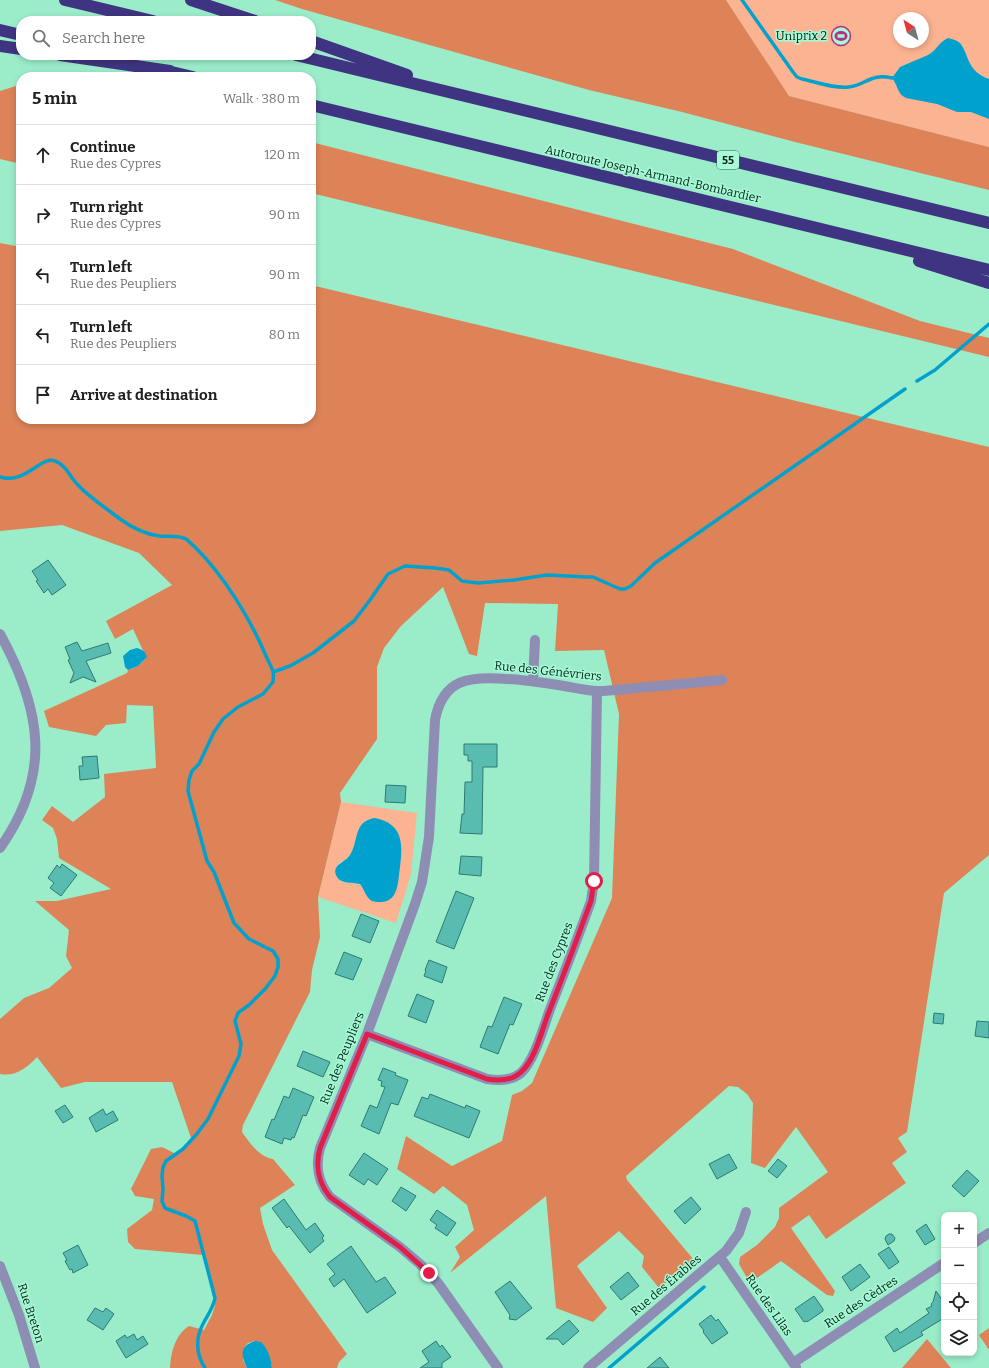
<!DOCTYPE html>
<meta charset="utf-8">
<style>
body{margin:0;font-family:Bitter,serif;background:#f6f6f6;color:#202124}
.controls{position:absolute;right:12px;bottom:12px;display:grid;overflow:hidden;border-radius:8px;box-shadow:0 2px 6px #0003}
.controls button{width:36px;height:36px;display:grid;place-items:center;padding:0;border:0;border-bottom:1px solid #e0e0e0;background:#fff;color:#202124;font:20px sans-serif}
.compass{position:absolute;left:893px;top:12px;width:36px;height:36px;border-radius:50%;background:#fff;box-shadow:0 2px 6px #0003;rotate:324deg}
.stop{position:absolute;width:12px;height:12px;margin:-9px;border:3px solid #e11d48;border-radius:50%;background:#fff}
.stop.end{background:#e11d48;border-color:#fff;box-shadow:0 1px 4px #0008}
.list{margin:0;padding:0;list-style:none}
h2{display:flex;justify-content:space-between;align-items:center;height:52px;margin:0;padding:0 16px;font-size:17px}
h2 small{font-size:13px;font-weight:400;color:#757577}
.list li{display:grid;grid-template-columns:26px 1fr auto;gap:12px;align-items:center;box-sizing:border-box;height:60px;padding:0 16px;border-top:1px solid #e0e0e0}
.list b{display:block;font-size:15px;white-space:nowrap}
.list p{margin:0;font-size:13px;white-space:nowrap;color:#757577}
.list em{font-size:13px;font-style:normal;color:#757577}
.icon{flex:none;width:22px;height:22px;fill:none;stroke:currentColor;stroke-width:2;stroke-linecap:round;stroke-linejoin:round}
.map{position:relative;flex:none;width:989px;height:1368px;overflow:hidden}
.search{position:absolute;background:#fff;box-shadow:0 2px 6px #0003;left:16px;top:16px;width:300px;height:44px;display:flex;align-items:center;gap:10px;box-sizing:border-box;padding:0 14px;border-radius:16px;color:#757577;font-size:15px}
.panel{position:absolute;background:#fff;box-shadow:0 2px 6px #0003;left:16px;top:72px;width:300px;height:352px;border-radius:16px}
.map>svg:first-child{display:block}
.green{fill:#fcb392;fill-rule:evenodd}
.forest{fill:#de8358}
.water{fill:#00a2cd}
.lines{fill:none;stroke-linecap:round;stroke-linejoin:round}
.stream{stroke:#00a2cd;stroke-width:3.5}
.building{fill:#59bcb1;stroke:#2e7a72}
.minor{stroke:#8e8db4;stroke-width:10}
.motorway{stroke:#3f3482;stroke-width:12}
.route{stroke:#e11d48;stroke-width:5}
.labels{text-anchor:middle;stroke-width:3;stroke-linejoin:round;paint-order:stroke}
.shield{fill:#a8fad7;stroke:#336451;stroke-width:1}
.shield-label{font-size:11px;font-weight:bold;fill:#012418}
.poi-label{font-size:12px;fill:#012418;stroke:#a8fad7;text-anchor:end}
.street-label{font-size:12px;fill:#012418;stroke:#a8fad7}
</style>
<div class="map">
<svg width="989" height="1368" viewBox="0 0 989 1368">
<rect width="100%" height="100%" fill="#9bedca"/>
<path class="green" d="M726,0H989V147L789,96ZM899,18H923V42H899Z
M341,802L417,813L411,874L396,923L318,897ZM374,818L396,890C394,896 390,899 384,901C370,906 367,893 360,884L342,882L336,875L339,863C343,861 347,859 349,856C360,842 352,823 374,818Z"/>
<path class="forest" d="M275,0H726L789,96L989,147V190L795,142L682,112L589,90L302,9Z
M19,85L21,86V164L0,159V91Z
M311,142L733,249L920,321L989,338V357L311,193Z
M0,243L21,247V419H311V285L989,447V855L944,893L907,1132L898,1138L907,1152L892,1163L906,1183L826,1239L809,1215L791,1228L835,1291L833,1296L827,1295L781,1261L750,1283L739,1264L740,1257L757,1245L775,1227L779,1218V1208L828,1172L796,1127L765,1168L751,1163L753,1103L747,1094L738,1087L729,1086L626,1176L627,1180L694,1260L659,1288L642,1267L644,1256L619,1231L577,1266L607,1308L593,1322L556,1308L546,1196L450,1273L460,1257L455,1247L474,1230L467,1205L443,1186L434,1194L397,1169L406,1136L452,1166L502,1141L512,1095L522,1091L532,1083L612,898L619,714L604,650L555,651L558,604L485,603L477,656L469,654L443,587L401,626L384,648L377,667V739L340,793L341,802L318,897L320,937L312,970L310,992L243,1125L242,1132C250,1143 259,1157 273,1159L295,1185L260,1208L263,1224L272,1250L347,1354L339,1362L337,1368H272V1365L255,1341L248,1343L245,1346L243,1360L247,1368H170C171,1352 175,1335 189,1326L204,1330L212,1315L215,1305L203,1255L135,1249L128,1242L127,1229L152,1210L154,1199L135,1196L131,1189L151,1149L162,1147L176,1154L192,1141L172,1082H85L61,1088L37,1057C27,1068 15,1077 0,1074V1019L24,998L49,988L72,968L66,956L69,930L35,901H57L111,889L59,858L57,839L53,828L42,820L52,806L73,822L105,797L104,774L156,768L153,706L127,705L126,723L106,725L96,736L49,727L44,711L127,673L128,670C136,668 142,664 146,657L133,629L115,639L106,621L172,585L139,553L62,525L0,531Z
M989,1328V1350L979,1335Z
M927,1339L951,1368H902Z"/>
<path class="water" d="M948,38C952,39 956,40 960,43C963,46 964,50 966,54C970,66 976,75 989,79V119L971,112H957L937,104L906,98C897,94 898,85 892,78L900,67L928,55C936,51 939,42 948,38Z
M137,648C143,650 145,651 147,657L138,666L128,670L125,667L123,656L130,650Z
M374,818C403,823 403,843 400,867C398,880 399,901 382,902C379,902 375,902 372,901C366,898 364,889 360,884C352,882 341,884 337,877C330,865 345,863 350,855C359,841 353,822 374,818Z
M255,1341L261,1342C268,1349 271,1358 272,1368H247C241,1355 239,1346 255,1341Z"/>
<g class="lines">
<path class="stream" d="M742,0L793,72L797,77L802,79C817,82 834,89 849,87C866,85 870,73 892,78
M917,381L935,370L989,324
M0,477C25,485 42,455 55,461C66,465 70,477 78,485C89,497 107,509 120,519C131,527 145,534 159,536C168,537 178,535 186,539C189,541 192,545 195,547C224,576 250,618 266,656C268,661 272,667 273,672C274,675 273,679 273,682L263,694L238,707L223,719L214,732L199,764L192,771L189,780L188,791L207,861L214,872L234,923L249,939L273,951L278,959V967L275,976L265,989L249,1005L238,1013L235,1021L241,1044L239,1056L208,1119L196,1135L183,1149L166,1161L163,1167L162,1176L163,1189L162,1201L165,1208L186,1216L195,1221L215,1298C213,1309 206,1317 202,1326C195,1340 197,1356 205,1368
M273,672L290,666L313,653L354,621L370,600L388,574L405,566L436,568L449,570L462,581L478,583L514,580L547,575L587,577H593L620,589H625L631,586L655,563L905,389
M609,1368L704,1287"/>
</g>
<path class="building" d="M48,560L66,585L52,595L48,589L44,593L36,581L38,580L32,571Z
M77,642L82,651L108,643L111,653L86,661L96,682L83,677L70,683L74,673L68,660L70,659L65,647Z
M464,744H497V767H483L482,834L460,833L462,814H464L465,782H472V761H468V755H464Z
M97,756L99,778L80,780L79,766H83L82,757Z
M386,785L406,786L405,803L385,802Z
M461,856L482,857L481,876L459,874Z
M62,864L77,875L61,896L50,888L54,883L48,878L57,865L60,868Z
M456,891L474,898L454,949L436,942Z
M361,914L379,921L370,943L352,936Z
M344,952L362,959L353,980L335,974Z
M429,960L447,967L442,983L424,976L426,971L425,970Z
M417,994L434,1001L426,1023L408,1016Z
M504,997L522,1004L513,1025L510,1024L498,1054L480,1047L488,1026L492,1027Z
M934,1013L944,1014L943,1024L933,1023Z
M977,1021L989,1022V1038L975,1036Z
M303,1051L330,1062L323,1077L297,1066Z
M383,1068L396,1073L395,1075L408,1080L398,1105L391,1103L379,1134L361,1126L370,1105L377,1108L385,1087L381,1086L382,1081L378,1080Z
M293,1088L314,1097L306,1116L303,1115L294,1138L292,1137L291,1140L284,1138L282,1144L265,1137L272,1119L274,1120L284,1096L289,1098Z
M430,1094L465,1108L466,1105L480,1111L469,1138L414,1116L422,1097L428,1099Z
M65,1105L73,1117L63,1123L55,1111Z
M103,1109L106,1115L113,1111L118,1120L96,1132L89,1118Z
M364,1153L388,1169L377,1185L368,1179L364,1185L349,1175Z
M729,1154L737,1168L717,1179L709,1164Z
M778,1159L787,1166L777,1178L768,1171Z
M967,1170L979,1181L964,1197L952,1186Z
M401,1187L416,1196L406,1211L392,1201Z
M691,1197L701,1209L685,1224L674,1211Z
M284,1199L306,1230L315,1223L324,1236L322,1238L324,1241L310,1253L289,1226L287,1228L272,1208Z
M437,1210L456,1223L447,1236L435,1228L437,1225L430,1220Z
M926,1224L935,1239L925,1245L916,1231Z
M889,1234H892L895,1238L894,1241L888,1245L885,1239L886,1236Z
M78,1245L88,1265L73,1273L72,1269L70,1270L65,1261L67,1260L63,1253Z
M351,1246L376,1282L385,1277L396,1293L367,1313L344,1279L334,1287L329,1279L335,1274L327,1264Z
M889,1247L899,1262L889,1269L878,1254Z
M860,1264L870,1277L851,1291L842,1277Z
M628,1272L639,1286L621,1300L610,1287Z
M510,1281L532,1308L516,1320L509,1319L510,1315L495,1292Z
M936,1291L944,1303V1318L921,1332L923,1335L894,1352L885,1337L897,1328L900,1333L929,1313L926,1309L932,1306L931,1304L933,1302Z
M814,1296L823,1309V1311L807,1322L806,1321L804,1322L795,1309Z
M95,1308L103,1312L106,1308L114,1314L103,1330L87,1320Z
M711,1315L716,1321L718,1319L728,1333L712,1344L703,1332L704,1331L699,1324Z
M569,1320L579,1331L563,1345L558,1339H546Z
M134,1334L137,1340L143,1336L148,1344L126,1358L116,1341L125,1335L127,1338Z
M436,1341L440,1347L442,1345L451,1357L442,1363V1368H420L429,1362L422,1351Z
M660,1357L669,1368H647Z"/>
<g class="lines">
<path class="minor" d="M0,634C41,709 53,773 0,848
M533,681L535,640
M367,1034L487,1079C499,1081 511,1081 521,1073C534,1061 543,1029 549,1012C563,975 578,938 591,901L594,881L597,691
M974,1243L989,1233
M720,1257L796,1367
M0,1266L19,1315L35,1368
M793,1363L944,1263
M498,1368L438,1283L420,1264L400,1247L330,1197C318,1182 315,1167 320,1148L367,1034L415,904L422,882L429,837L435,720C443,678 470,676 507,679C526,680 545,683 564,686C575,688 587,691 598,691C611,691 624,689 637,688C666,685 694,683 722,680
M588,1368L726,1251L739,1233L746,1212"/>
<path class="motorway" d="M65,0L153,21
M191,0L255,21
M0,30L21,35
M311,41L407,75
M0,46L21,49
M60,55L170,71
M296,55L989,223
M163,70L193,77
M311,105L989,270
M919,261L989,283"/>
</g>
<g class="lines">
<path class="route" d="M429,1273L400,1247L330,1197C318,1182 315,1167 320,1148L367,1034L487,1079C499,1081 512,1081 521,1072C534,1061 541,1034 547,1017C560,984 573,950 585,917L591,901L594,881"/>
</g>
<defs>
<g id="stadium-ring" transform="scale(1)"><circle r="9.5" fill="#a8fad7" stroke="#b03383" stroke-width="1.5"/><path d="M0-5a6.5 5 0 1 0 0 10a6.5 5 0 1 0 0-10ZM-3.5-1.8h7v3.6h-7Z" fill="#b03383"/></g>
</defs>
<g fill-rule="evenodd">
<use href="#stadium-ring" x="841" y="36"/>
</g>
<g class="labels">
<rect class="shield" x="717" y="151" width="22" height="18" rx="3"/>
<g class="shield-label">
<text x="728" y="164">55</text>
</g>
<g class="poi-label">
<text x="827" y="40">Uniprix 2</text>
</g>
<g class="street-label">
<text transform="translate(653 174) rotate(13)" y="4">Autoroute Joseph-Armand-Bombardier</text>
<text transform="translate(548 671) rotate(6)" y="4">Rue des Génévriers</text>
<text transform="translate(554 962) rotate(-69)" y="4">Rue des Cypres</text>
<text transform="translate(342 1058) rotate(-68)" y="4">Rue des Peupliers</text>
<text transform="translate(666 1285) rotate(-40)" y="4">Rue des Érables</text>
<text transform="translate(861 1302) rotate(-33)" y="4">Rue des Cèdres</text>
<text transform="translate(769 1305) rotate(55)" y="4">Rue des Lilas</text>
<text transform="translate(31 1313) rotate(72)" y="4">Rue Breton</text>
</g>
</g>
</svg>
<div class="controls">
<button>+</button>
<button>−</button>
<button><svg class="icon" aria-label="locate" viewBox="0 0 24 24"><circle cx="12" cy="12" r="6"/><path d="M12 2v4M12 18v4M2 12h4M18 12h4"/></svg></button>
<button><svg class="icon" aria-label="layers" viewBox="0 0 24 24"><path d="M12 4l9 5-9 5-9-5zM3 14l9 5 9-5"/></svg></button>
</div>
<svg class="compass" viewBox="-18 -18 36 36"><path d="M0-13l5 13h-10z" fill="#e53935"/><path d="M0 13l5-13h-10z" fill="#757577"/></svg>
<div class="stop" style="left:594px;top:881px"></div>
<div class="stop end" style="left:429px;top:1273px"></div>
<div class="search"><svg class="icon" aria-label="search" viewBox="0 0 24 24"><circle cx="10" cy="10" r="6"/><path d="M15 15l6 6"/></svg>Search here</div>
<section class="panel">
<h2>5 min<small>Walk · 380 m</small></h2>
<ul class="list">
<li><svg class="icon" aria-label="ahead" viewBox="0 0 24 24"><path d="M12 20V5M6 11l6-6 6 6"/></svg><div><b>Continue</b><p>Rue des Cypres</p></div><em>120 m</em></li>
<li><svg class="icon" aria-label="right" viewBox="0 0 24 24"><path d="M7 20v-9h11M14 6l5 5-5 5"/></svg><div><b>Turn right</b><p>Rue des Cypres</p></div><em>90 m</em></li>
<li><svg class="icon" aria-label="left" viewBox="0 0 24 24"><path d="M17 20v-9H6M10 6l-5 5 5 5"/></svg><div><b>Turn left</b><p>Rue des Peupliers</p></div><em>90 m</em></li>
<li><svg class="icon" aria-label="left" viewBox="0 0 24 24"><path d="M17 20v-9H6M10 6l-5 5 5 5"/></svg><div><b>Turn left</b><p>Rue des Peupliers</p></div><em>80 m</em></li>
<li><svg class="icon" aria-label="arrive" viewBox="0 0 24 24"><path d="M6 21V4h12l-3 4 3 4H6"/></svg><div><b>Arrive at destination</b></div></li>
</ul>
</section>
</div>
